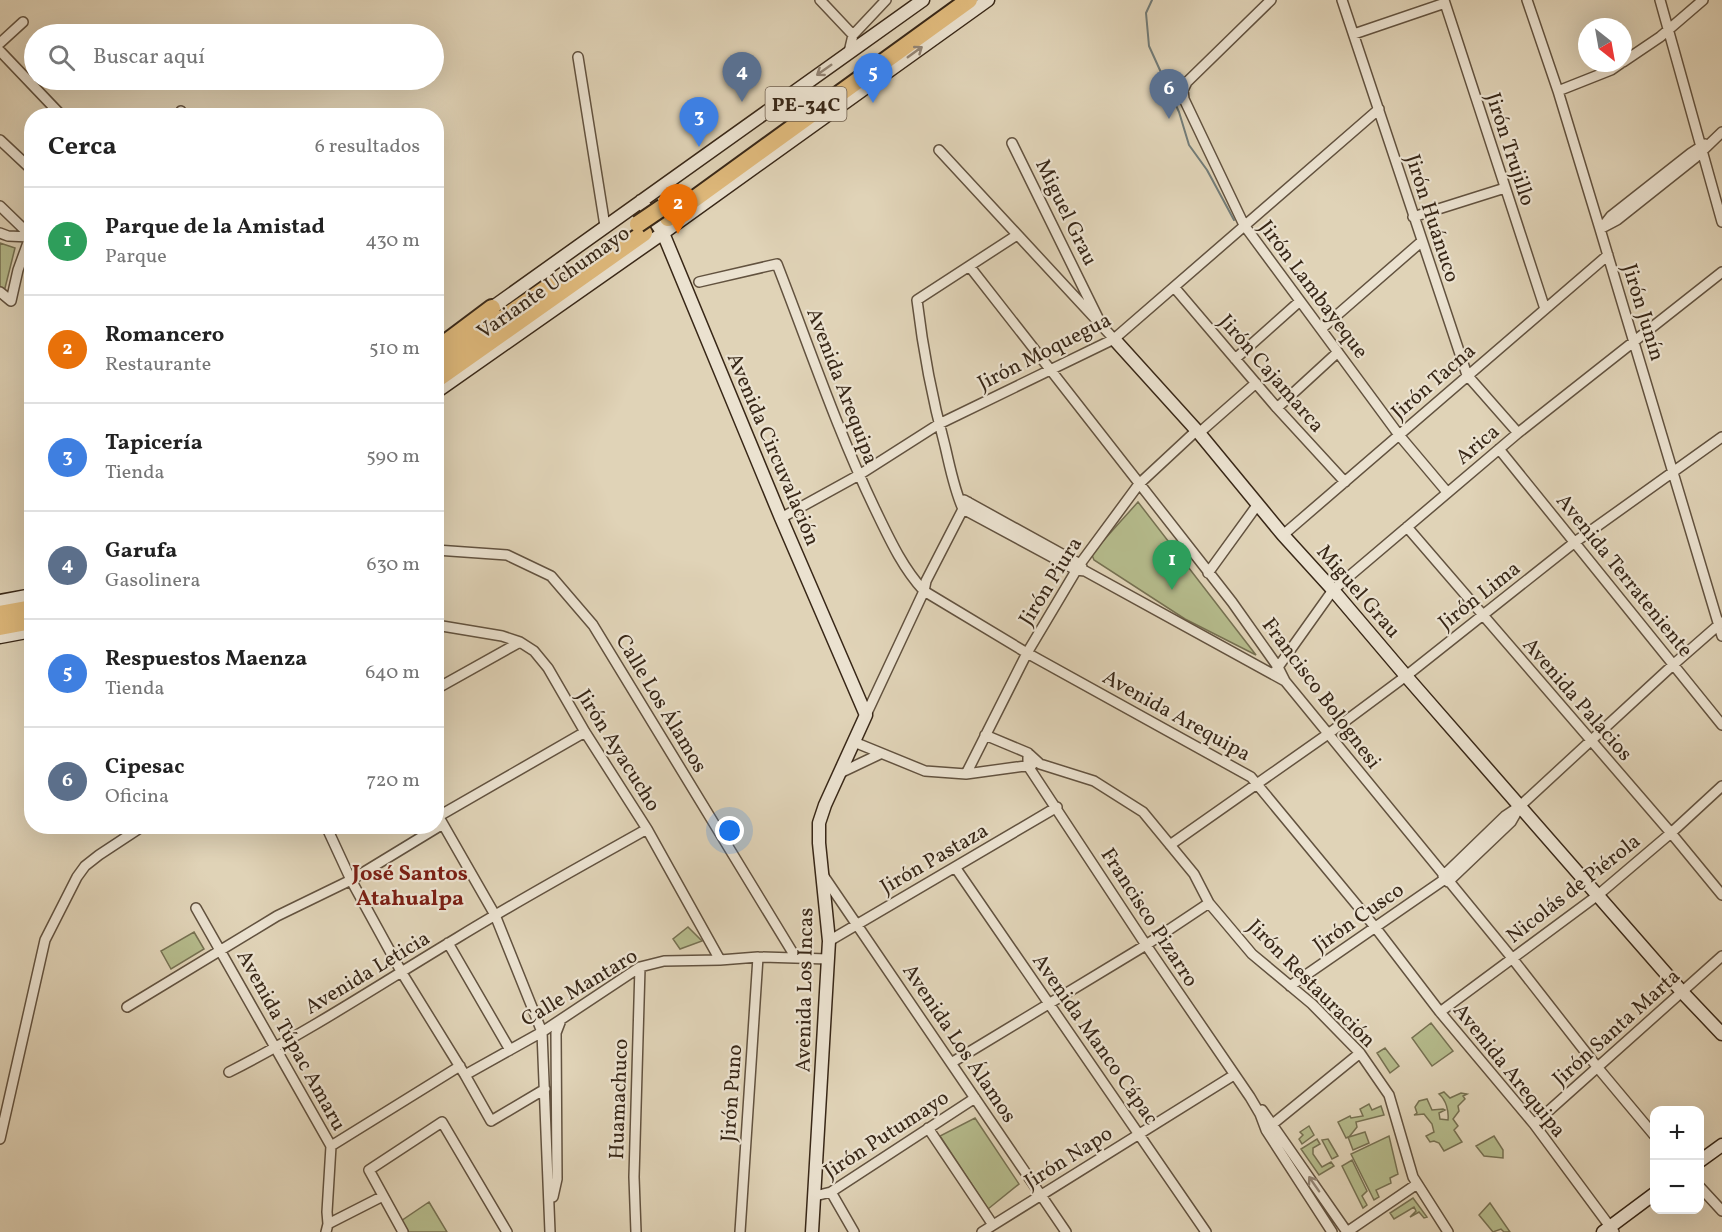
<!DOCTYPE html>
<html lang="es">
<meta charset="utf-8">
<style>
body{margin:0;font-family:Vollkorn,serif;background:#f6f6f6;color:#222}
.controls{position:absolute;right:18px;bottom:18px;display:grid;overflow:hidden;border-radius:12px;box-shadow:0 6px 24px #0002}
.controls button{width:54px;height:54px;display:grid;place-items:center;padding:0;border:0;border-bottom:2px solid #e0e0e0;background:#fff;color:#222;font:30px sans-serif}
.compass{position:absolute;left:1578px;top:18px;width:54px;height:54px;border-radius:50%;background:#fff;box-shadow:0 6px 24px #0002;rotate:149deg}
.you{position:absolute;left:730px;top:831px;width:21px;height:21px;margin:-15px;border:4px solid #fff;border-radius:50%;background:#1a73e8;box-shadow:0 0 0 9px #1a73e833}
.badge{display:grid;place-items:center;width:39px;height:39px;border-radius:50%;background:#7c3aed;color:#fff;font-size:20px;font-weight:700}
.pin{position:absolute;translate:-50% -50px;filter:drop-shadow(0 2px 3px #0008)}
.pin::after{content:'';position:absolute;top:32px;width:21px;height:18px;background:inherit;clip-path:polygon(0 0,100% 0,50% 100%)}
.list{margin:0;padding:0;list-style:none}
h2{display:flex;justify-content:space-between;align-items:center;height:78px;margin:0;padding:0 24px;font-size:26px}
h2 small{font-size:20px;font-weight:400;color:#767676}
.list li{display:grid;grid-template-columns:39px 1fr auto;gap:18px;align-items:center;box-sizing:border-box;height:108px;padding:0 24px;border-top:2px solid #e0e0e0}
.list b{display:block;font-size:22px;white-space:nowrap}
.list p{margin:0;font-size:20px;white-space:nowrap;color:#767676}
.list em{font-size:20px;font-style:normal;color:#767676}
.icon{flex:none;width:33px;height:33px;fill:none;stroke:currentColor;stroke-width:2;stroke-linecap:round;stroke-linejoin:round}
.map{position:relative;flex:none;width:1722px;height:1232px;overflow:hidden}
.search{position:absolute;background:#fff;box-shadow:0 6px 24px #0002;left:24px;top:24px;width:420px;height:66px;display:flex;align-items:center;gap:15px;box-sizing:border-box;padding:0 21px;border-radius:33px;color:#767676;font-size:22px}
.panel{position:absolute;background:#fff;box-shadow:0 6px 24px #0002;left:24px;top:108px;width:420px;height:726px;border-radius:24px}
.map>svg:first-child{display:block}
.green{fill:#b5bb8c;stroke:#767152;stroke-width:1.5}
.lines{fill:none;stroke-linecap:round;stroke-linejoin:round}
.stream{stroke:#727c78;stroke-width:2}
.street-casing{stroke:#62523f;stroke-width:12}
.secondary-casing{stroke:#382717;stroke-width:15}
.highway-casing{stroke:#382717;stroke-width:20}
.street{stroke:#ebe2d0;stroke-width:9}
.secondary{stroke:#ebe2d0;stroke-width:12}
.highway{stroke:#e0ba7c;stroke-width:16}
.highway-bridge-casing{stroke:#382717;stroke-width:20;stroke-linecap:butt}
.highway-bridge{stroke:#e0ba7c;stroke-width:16}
.oneway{stroke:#928474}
.labels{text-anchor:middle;stroke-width:4.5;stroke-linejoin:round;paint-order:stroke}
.shield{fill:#ebe2d0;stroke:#6e5f4e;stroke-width:1.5}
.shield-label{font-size:20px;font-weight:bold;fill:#382717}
.street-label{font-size:21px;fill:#382717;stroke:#ebe2d0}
.neighbourhood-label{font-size:22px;font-weight:bold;fill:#7a1f14;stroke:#ebe2d0}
</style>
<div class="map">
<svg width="1722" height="1232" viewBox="0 0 1722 1232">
<rect width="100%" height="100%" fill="#e0d3b7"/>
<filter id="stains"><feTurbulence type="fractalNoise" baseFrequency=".00333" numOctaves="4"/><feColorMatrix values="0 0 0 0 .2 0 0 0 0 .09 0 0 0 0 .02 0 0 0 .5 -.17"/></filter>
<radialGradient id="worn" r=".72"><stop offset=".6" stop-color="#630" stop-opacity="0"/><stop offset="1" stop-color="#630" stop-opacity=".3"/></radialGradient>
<path class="green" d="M0,243L15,248L4,292L0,288Z
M1138,502L1256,655L1185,619L1094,560L1092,555L1094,551Z
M688,927L702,941L680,949L673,939Z
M194,932L204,949L171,969L161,951Z
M1431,1023L1453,1051L1432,1066L1412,1038Z
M1385,1048L1399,1066L1390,1073L1377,1053Z
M1444,1092L1450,1098L1461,1093L1467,1094L1463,1096L1465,1099L1458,1106L1459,1111L1453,1119L1458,1126L1454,1130L1462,1142L1444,1151L1439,1143L1434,1141L1430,1142L1426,1136L1434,1132L1432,1124L1424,1114L1414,1115L1417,1113L1415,1107L1419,1101L1427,1099L1432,1110L1443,1109L1445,1110L1439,1113L1440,1119L1448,1120C1449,1111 1446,1100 1439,1094Z
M1369,1104L1372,1110L1381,1106L1384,1115L1356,1122L1357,1127L1349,1137L1365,1132L1369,1143L1353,1150L1348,1137L1346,1138L1338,1122L1350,1116L1351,1118L1363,1116L1360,1109Z
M975,1118L1019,1184L988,1209L940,1136Z
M1309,1126L1314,1135L1302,1144L1299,1139L1303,1135L1300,1132Z
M1389,1136L1398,1174L1390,1178L1391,1183L1376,1190L1379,1197L1374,1200L1351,1154Z
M1494,1136L1503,1150V1158L1484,1156L1476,1146Z
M1317,1139L1320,1144L1313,1148V1154L1322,1167L1331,1162L1334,1166L1319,1175L1301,1149Z
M1328,1139L1338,1156L1332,1159L1322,1140Z
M1352,1160L1367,1191L1362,1196L1367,1205L1363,1208L1342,1166Z
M1413,1198L1427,1217L1424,1218L1419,1212L1410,1217L1416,1211L1414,1207L1394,1219L1390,1213Z
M429,1202L447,1232H409L401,1221Z
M1490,1203L1510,1232H1504L1501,1229L1493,1232L1479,1215Z"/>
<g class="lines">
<path class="stream" d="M1152,0L1146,13L1149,46L1179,112L1189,145L1207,170L1234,220"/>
<g class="street-casing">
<path id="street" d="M820,0L853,35
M1271,0L1187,82L1183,90L1184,99L1244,225L1399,435L1447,492
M1342,0L1467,375L1518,433
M1444,0L1545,309
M1527,0L1558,91L1600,229L1722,636
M1660,0L1722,222
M1354,34L1445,3
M0,43L23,22
M0,51L62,116
M849,52L853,35L886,0
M578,57L605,226
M1623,62L1660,37L1703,0
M1558,91L1611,70L1621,63
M181,111L184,116
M0,140L32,170
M1012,143L1102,326L1114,339
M939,150L1102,326
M0,206L32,237
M1413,217L1505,188
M1604,225L1611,216L1691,153L1705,144
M1600,229L1617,220L1695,158L1722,132
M0,233L8,236L30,237
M1017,235L917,300C923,350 932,398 945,446C950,467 954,489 963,509L1076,570L1085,571L1285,681
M970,267L1232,602L1278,667L1285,681L1512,958L1598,1068L1654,1135
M699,282L777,264C809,346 837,430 875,509C889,538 902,567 924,591L1027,653L1251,777L1375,927L1440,1012L1534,1124L1614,1232
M1174,287L1277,408L1345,482
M0,292L11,301L18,270L30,237
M1321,329L1421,242
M1235,359L1300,301
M1277,408L1338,352
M1199,433L1256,383
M1499,449L1722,725
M964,500L1080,564L1082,567
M781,518L859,475L939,424L1114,339L1379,109
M1407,527L1671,833L1722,895
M1283,535L1608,255
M436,550L507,555L551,576L593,625L796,958
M1208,573L1258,504
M436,625L502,636L520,642L534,651L548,668L585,732L647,829L720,960
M1276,670L1333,590L1518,433L1722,272
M436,689L520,642
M866,715L924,591L926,581L963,509L968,502
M985,735L1028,753L1040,764L1094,781L1143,812L1194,874L1209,903L1252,954L1312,1004L1360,1053L1389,1095L1413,1177L1448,1232
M854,742L925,771L966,774L1032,765
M1028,753V766L1146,945L1250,1097L1260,1114L1266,1130L1332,1232
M840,773L880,754
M966,774L1027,653L1080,564L1139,484L1196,431
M436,812L495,915L542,1032L550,1232
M439,816L585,732
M326,826L351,880L402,973L465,1075L491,1121L545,1089
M1170,845L1328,734L1406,676L1575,542L1722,437
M955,867L1206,1232
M823,875L1066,1232
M1443,876L1505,816L1520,806L1674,664L1722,622
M1448,882L1511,822L1519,808
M196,908L331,1146L327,1212L328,1224L326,1232
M829,941L1057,807
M448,943L510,1050
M1290,986L1445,879
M127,1007L277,916L351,880L443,824
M1440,1012L1598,895L1671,833L1722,786
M951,1063L1146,945L1209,903
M229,1072C308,1032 382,983 457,938C519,900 583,865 647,829
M465,1075L542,1032L640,967L664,961L720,960L758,957L828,959
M1262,1110L1347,1232
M1534,1124L1722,956
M1269,1127L1360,1053
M928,1128L993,1225
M0,1139L45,940L77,877L85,866L99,855L143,826
M331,1146L460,1066
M1700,1187L1722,1211
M831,1192L854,1232
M815,1196L831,1192L975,1098
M553,1197L557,1179L556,1033L561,1020
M328,1224L383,1196
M403,1232L369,1170L442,1122L507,1232
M636,1232L634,1177L640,967
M740,1232L758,957
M982,1232L1234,1075
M1347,1232L1417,1184"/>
</g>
<g class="secondary-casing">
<path id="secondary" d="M641,201L663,233L781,518L866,715L825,805L819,823V843L829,941L812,1232
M486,312L923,0
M1114,339L1199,433L1283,535L1333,590L1406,676L1683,993L1722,1034
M436,392L663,233L988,0
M0,601L32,595
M0,637L32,631
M1700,1161L1722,1145
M1603,1232L1654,1194"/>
</g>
<g class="highway-casing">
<path id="highway" d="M668,218L969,0
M436,350L492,308
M436,365L551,285
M436,380L644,233
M0,614L32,608
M0,627L32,621"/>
</g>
<use href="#street" class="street"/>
<use href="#secondary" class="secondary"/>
<use href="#highway" class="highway"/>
<g class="highway-bridge-casing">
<path id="highway-bridge" d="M638,224L663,207"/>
</g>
<use href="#highway-bridge" class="highway-bridge"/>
</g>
<defs><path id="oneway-shaft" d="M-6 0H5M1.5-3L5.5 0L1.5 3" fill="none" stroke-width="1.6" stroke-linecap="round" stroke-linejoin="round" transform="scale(1.5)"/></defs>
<g class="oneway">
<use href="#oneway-shaft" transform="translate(915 52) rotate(-36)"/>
<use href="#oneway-shaft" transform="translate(824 70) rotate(145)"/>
<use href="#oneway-shaft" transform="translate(1314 1184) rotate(-125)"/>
</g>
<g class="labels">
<rect class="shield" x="765.5" y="87" width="81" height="34" rx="4.5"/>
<g class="shield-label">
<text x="806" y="111">PE-34C</text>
</g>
<g class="street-label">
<text transform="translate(1511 149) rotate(72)" y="7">Jirón Trujillo</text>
<text transform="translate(1067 212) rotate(64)" y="7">Miguel Grau</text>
<text transform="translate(1433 218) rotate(72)" y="7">Jirón Huánuco</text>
<text transform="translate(553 282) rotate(-35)" y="7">Variante Uchumayo</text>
<text transform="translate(1314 289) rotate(53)" y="7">Jirón Lambayeque</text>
<text transform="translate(1644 312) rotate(73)" y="7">Jirón Junín</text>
<text transform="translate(1044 351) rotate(-27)" y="7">Jirón Moquegua</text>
<text transform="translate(1272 373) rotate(49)" y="7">Jirón Cajamarca</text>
<text transform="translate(1433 381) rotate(-41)" y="7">Jirón Tacna</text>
<text transform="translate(843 386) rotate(69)" y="7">Avenida Arequipa</text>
<text transform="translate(1477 444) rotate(-40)" y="7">Arica</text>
<text transform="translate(774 449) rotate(67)" y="7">Avenida Circuvalación</text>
<text transform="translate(1625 575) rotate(51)" y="7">Avenida Terrateniente</text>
<text transform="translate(1050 581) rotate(-58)" y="7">Jirón Piura</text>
<text transform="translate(1359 591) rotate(49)" y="7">Miguel Grau</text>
<text transform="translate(1479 595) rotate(-38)" y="7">Jirón Lima</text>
<text transform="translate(1322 693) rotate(53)" y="7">Francisco Bolognesi</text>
<text transform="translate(1578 699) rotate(49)" y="7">Avenida Palacios</text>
<text transform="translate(662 703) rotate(59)" y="7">Calle Los Álamos</text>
<text transform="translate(1177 715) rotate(29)" y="7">Avenida Arequipa</text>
<text transform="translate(619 750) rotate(58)" y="7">Jirón Ayacucho</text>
<text transform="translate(934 858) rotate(-30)" y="7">Jirón Pastaza</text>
<text transform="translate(1573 888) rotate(-38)" y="7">Nicolás de Piérola</text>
<text transform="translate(1150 917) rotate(57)" y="7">Francisco Pizarro</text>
<text transform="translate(1358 917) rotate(-35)" y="7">Jirón Cusco</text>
<text transform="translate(367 972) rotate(-31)" y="7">Avenida Leticia</text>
<text transform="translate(1312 983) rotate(45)" y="7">Jirón Restauración</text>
<text transform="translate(579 987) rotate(-31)" y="7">Calle Mantaro</text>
<text transform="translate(804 990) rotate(-89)" y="7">Avenida Los Incas</text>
<text transform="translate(1616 1027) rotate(-42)" y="7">Jirón Santa Marta</text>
<text transform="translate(1096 1039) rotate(55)" y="7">Avenida Manco Cápac</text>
<text transform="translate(292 1040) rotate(61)" y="7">Avenida Túpac Amaru</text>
<text transform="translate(960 1043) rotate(56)" y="7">Avenida Los Álamos</text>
<text transform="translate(1510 1070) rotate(51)" y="7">Avenida Arequipa</text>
<text transform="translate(731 1093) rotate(-86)" y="7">Jirón Puno</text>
<text transform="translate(618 1099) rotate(-88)" y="7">Huamachuco</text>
<text transform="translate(886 1134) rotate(-33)" y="7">Jirón Putumayo</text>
<text transform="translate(1068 1157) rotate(-32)" y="7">Jirón Napo</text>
</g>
<g class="neighbourhood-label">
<text x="410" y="880">José Santos<tspan x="410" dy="25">Atahualpa</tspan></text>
</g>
</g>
<rect width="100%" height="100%" filter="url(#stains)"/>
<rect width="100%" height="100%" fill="url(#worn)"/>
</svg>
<div class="controls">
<button>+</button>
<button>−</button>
</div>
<svg class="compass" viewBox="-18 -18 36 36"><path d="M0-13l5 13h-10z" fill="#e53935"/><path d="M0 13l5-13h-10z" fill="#767676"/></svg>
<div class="you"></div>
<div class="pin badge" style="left:1172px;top:590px;background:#2e9e5b">1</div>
<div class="pin badge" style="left:678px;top:234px;background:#e8710a">2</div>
<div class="pin badge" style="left:699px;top:147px;background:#3f7fe0">3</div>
<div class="pin badge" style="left:742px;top:102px;background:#5c6f8a">4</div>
<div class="pin badge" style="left:873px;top:103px;background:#3f7fe0">5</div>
<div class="pin badge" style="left:1169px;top:119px;background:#5c6f8a">6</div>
<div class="search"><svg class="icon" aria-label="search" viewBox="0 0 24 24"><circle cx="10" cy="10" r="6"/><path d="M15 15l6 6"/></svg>Buscar aquí</div>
<section class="panel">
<h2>Cerca<small>6 resultados</small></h2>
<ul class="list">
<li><span class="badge" style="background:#2e9e5b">1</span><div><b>Parque de la Amistad</b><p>Parque</p></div><em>430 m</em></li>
<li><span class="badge" style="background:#e8710a">2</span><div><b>Romancero</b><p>Restaurante</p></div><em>510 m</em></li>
<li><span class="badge" style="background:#3f7fe0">3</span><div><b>Tapicería</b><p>Tienda</p></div><em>590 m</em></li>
<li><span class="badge" style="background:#5c6f8a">4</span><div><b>Garufa</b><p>Gasolinera</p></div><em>630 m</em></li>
<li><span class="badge" style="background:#3f7fe0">5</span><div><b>Respuestos Maenza</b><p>Tienda</p></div><em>640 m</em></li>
<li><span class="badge" style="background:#5c6f8a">6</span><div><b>Cipesac</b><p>Oficina</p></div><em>720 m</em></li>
</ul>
</section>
</div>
